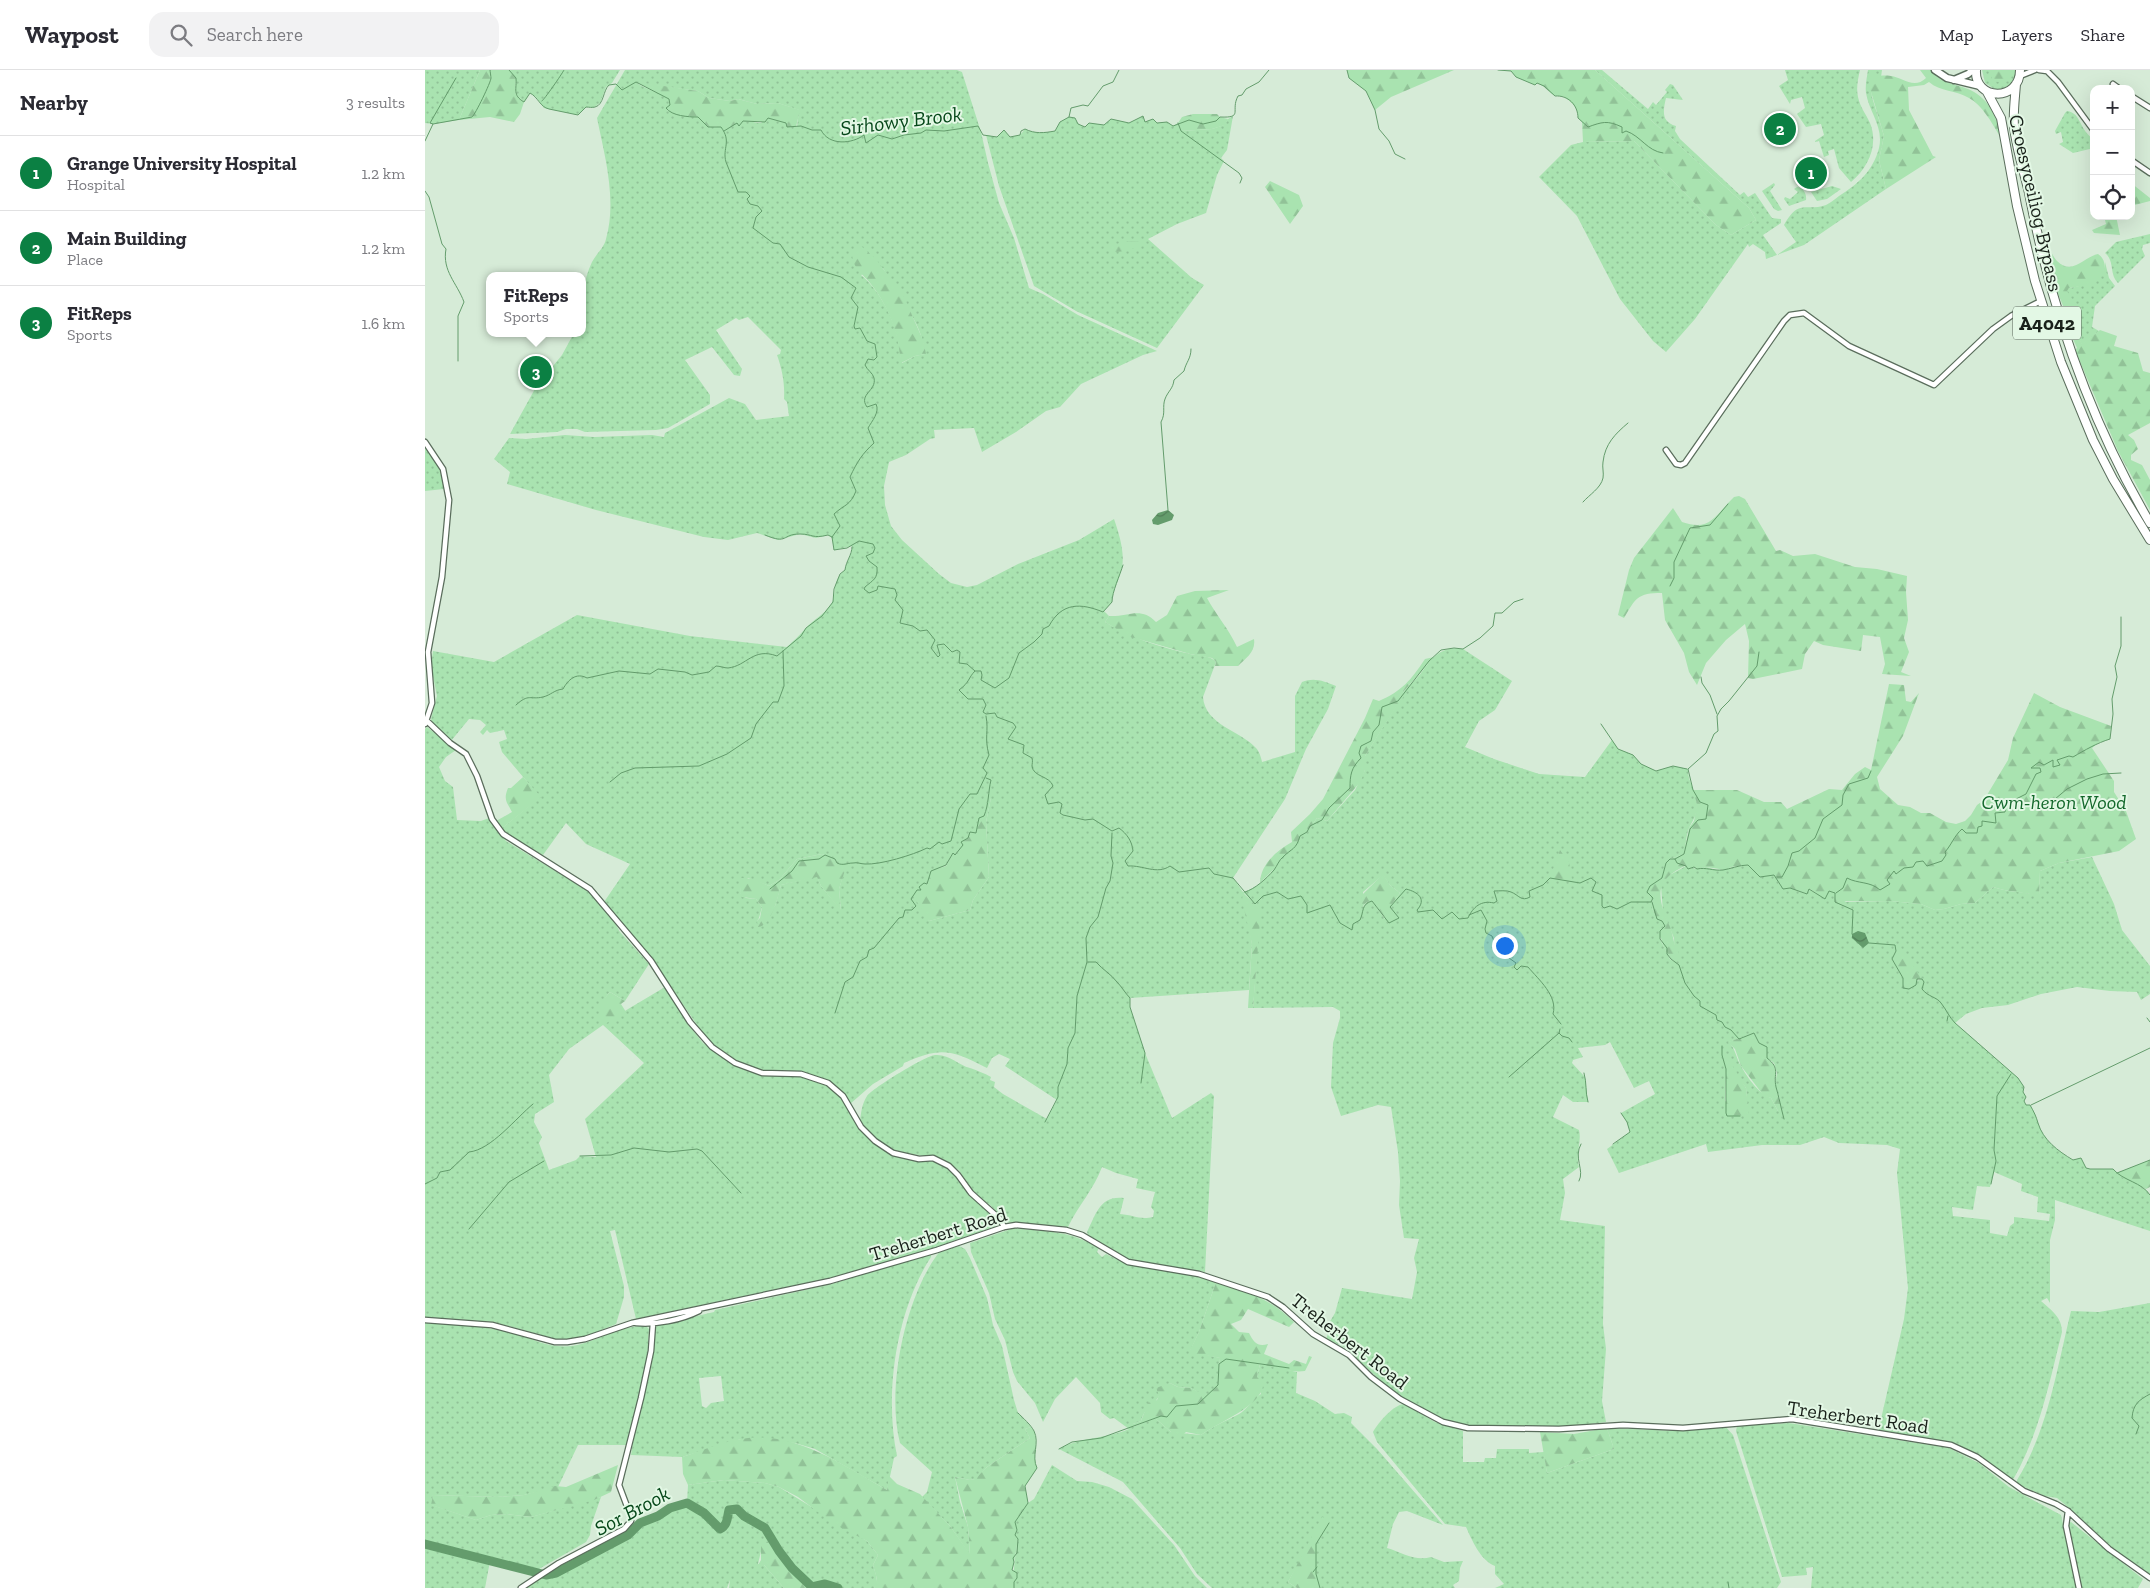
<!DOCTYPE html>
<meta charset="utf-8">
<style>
body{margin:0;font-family:"Zilla Slab",serif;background:#f2f2f3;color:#2b2b33}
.controls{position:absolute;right:15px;top:15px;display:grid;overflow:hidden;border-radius:10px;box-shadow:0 5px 20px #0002}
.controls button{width:45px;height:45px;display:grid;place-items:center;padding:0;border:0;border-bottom:1px solid #e1e1e2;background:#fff;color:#2b2b33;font:25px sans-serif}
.you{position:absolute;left:1079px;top:875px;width:18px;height:18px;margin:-12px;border:4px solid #fff;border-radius:50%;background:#1a73e8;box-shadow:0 0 0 8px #1a73e833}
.badge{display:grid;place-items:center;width:32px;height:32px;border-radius:50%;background:#0b8043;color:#fff;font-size:16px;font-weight:700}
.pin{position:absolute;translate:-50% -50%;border:2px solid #fff;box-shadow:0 1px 5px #0006}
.popup{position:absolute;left:61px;top:202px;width:100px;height:65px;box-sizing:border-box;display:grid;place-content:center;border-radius:10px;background:#fff;filter:drop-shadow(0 1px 4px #0005);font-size:16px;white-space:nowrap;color:#7c7c81}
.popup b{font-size:19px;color:#2b2b33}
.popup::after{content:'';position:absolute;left:50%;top:100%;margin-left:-10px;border:10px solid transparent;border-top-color:#fff}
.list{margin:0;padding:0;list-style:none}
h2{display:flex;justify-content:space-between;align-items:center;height:65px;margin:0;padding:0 20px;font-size:21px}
h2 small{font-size:16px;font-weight:400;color:#7c7c81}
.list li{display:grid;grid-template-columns:32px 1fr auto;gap:15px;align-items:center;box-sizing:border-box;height:75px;padding:0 20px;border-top:1px solid #e1e1e2}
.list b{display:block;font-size:19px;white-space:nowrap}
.list p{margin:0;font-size:16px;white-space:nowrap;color:#7c7c81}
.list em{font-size:16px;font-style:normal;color:#7c7c81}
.icon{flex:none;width:28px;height:28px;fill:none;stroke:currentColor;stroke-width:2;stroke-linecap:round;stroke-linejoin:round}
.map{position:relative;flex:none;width:1725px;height:1518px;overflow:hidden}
header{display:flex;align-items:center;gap:30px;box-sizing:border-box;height:70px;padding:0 25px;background:#fff;border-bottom:1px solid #e1e1e2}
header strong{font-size:24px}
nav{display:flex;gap:28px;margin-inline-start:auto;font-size:18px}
.search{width:350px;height:45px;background:#f2f2f3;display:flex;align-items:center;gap:12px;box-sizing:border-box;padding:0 18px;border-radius:15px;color:#7c7c81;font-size:19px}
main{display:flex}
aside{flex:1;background:#fff}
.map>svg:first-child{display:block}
.grass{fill:url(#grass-dots);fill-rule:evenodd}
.forest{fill:url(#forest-firs)}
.water{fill:url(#water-waves)}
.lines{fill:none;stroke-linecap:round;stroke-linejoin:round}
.stream{stroke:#649c6c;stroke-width:1}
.river{stroke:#649c6c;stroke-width:9}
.minor-casing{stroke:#5a6d5c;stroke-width:7}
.secondary-casing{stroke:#5a6d5c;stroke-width:9}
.trunk-casing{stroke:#5a6d5c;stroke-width:10}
.minor{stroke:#fff;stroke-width:4.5}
.secondary{stroke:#fff;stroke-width:6}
.trunk{stroke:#fff;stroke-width:8}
.labels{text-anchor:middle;stroke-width:4;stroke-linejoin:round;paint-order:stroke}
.shield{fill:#e3f8e5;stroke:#566257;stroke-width:1}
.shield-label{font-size:19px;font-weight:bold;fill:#19211a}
.street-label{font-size:20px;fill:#19211a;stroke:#e3f8e5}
.park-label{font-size:20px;font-style:italic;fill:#13682b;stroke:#e3f8e5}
.water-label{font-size:21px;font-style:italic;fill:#06481a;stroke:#e3f8e5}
</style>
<header>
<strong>Waypost</strong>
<div class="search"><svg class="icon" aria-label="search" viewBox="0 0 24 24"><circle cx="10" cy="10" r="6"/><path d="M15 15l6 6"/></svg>Search here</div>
<nav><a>Map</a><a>Layers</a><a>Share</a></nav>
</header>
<main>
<aside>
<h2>Nearby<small>3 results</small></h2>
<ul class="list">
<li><span class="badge">1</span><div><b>Grange University Hospital</b><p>Hospital</p></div><em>1.2 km</em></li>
<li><span class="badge">2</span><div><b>Main Building</b><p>Place</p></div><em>1.2 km</em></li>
<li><span class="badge">3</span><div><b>FitReps</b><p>Sports</p></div><em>1.6 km</em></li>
</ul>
</aside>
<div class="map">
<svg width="1725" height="1518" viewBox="0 0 1725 1518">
<defs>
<pattern id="grass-dots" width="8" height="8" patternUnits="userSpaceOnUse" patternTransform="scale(1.25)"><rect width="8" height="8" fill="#a9e3b0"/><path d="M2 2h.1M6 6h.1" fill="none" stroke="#91c297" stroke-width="1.8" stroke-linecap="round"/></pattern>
<pattern id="forest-firs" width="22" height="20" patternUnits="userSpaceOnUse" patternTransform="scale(1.25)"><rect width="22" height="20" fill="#a9e3b0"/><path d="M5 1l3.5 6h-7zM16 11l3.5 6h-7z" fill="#91c297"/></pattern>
<pattern id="water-waves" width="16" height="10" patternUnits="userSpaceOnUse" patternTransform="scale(1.25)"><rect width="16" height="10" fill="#649c6c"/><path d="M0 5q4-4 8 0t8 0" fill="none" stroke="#527f58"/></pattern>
</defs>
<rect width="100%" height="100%" fill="#d6ebd7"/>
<path class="grass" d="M0,0H55L34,50L8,54L0,53Z
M84,0H195L187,13L181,17L175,33L169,37H161L153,45L119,38L111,27L105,23L99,32L90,23L91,11Z
M200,0H532L537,2L556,62L563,93L574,133L589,168L604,218L618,224L653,245L732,281L718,285L656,314L635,337L621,341L591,362L557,382L549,358L509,360L510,368L505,369L481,385L464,392L459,416L460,435L466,456L477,470L514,504L526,513L542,517L552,515L593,494L654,470L689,449C694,463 700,483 697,497C695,509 687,521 687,532L679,541L684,546L680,552C706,568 735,577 765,584C774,586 785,585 791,592L778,627C780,655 816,661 831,678C834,681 836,687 837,692L870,682V626L877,612C889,607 899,611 911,616L903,639L881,679L860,729L808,808L818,822C830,819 842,809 849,799C853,795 855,789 859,786C867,779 872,777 875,766L882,762L892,748L902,751L930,720L940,700V686L971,636C979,630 975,627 980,620C983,616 988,612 991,609C1006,592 1011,575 1038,579L1087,611L1070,640L1054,651L1040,677L1069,689L1114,704L1160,707L1187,670L1193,679L1208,685L1216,694L1231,701L1248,696L1263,699C1262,711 1273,724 1272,736C1272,745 1268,750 1264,758C1261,765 1261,776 1259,784L1245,789L1241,793L1237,808L1225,816L1228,828L1227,838L1232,849L1237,851L1240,856L1235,869L1245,889L1250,892L1249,868L1238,842L1236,816L1241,807L1261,796L1272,799L1281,797L1292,800L1323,795L1349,805L1358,819L1365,818L1381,824L1384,819L1392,824L1404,821L1410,823V832L1465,831L1496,834L1510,840L1519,839L1536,834L1550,833L1568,817C1583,822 1598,822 1614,825L1615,801L1634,793L1667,787L1689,834L1697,860L1725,896V924L1716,930L1712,922L1685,921L1652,917L1616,924L1583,935L1557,938L1541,944L1530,953L1593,1008L1599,1017L1598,1022L1601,1027L1599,1032L1601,1035H1605C1609,1042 1611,1046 1613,1053C1618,1070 1633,1081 1647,1090L1656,1088L1661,1098L1665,1099H1688C1697,1109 1723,1116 1725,1126C1725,1136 1725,1150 1725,1161L1630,1130V1150L1625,1170V1233L1622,1228L1616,1231C1627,1241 1637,1247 1637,1262C1624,1314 1615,1361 1589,1408L1587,1410L1556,1387L1533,1375L1453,1362L1479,1249L1483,1218L1472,1103L1475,1079L1462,1075L1414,1073L1399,1067L1375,1075H1337L1283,1082L1281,1074L1194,1103L1182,1079L1205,1062L1202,1052L1196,1043L1230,1024L1224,1011L1209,1018L1185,972L1180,975L1153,978L1158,987L1148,990L1147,993L1160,1007L1163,1032H1148L1138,1025L1128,1047L1154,1060C1157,1072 1150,1084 1154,1097L1138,1109L1140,1123L1135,1150L1180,1156L1178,1254L1181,1279L1177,1331L1181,1352L1149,1356H1045L1027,1352L1010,1346L976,1327L962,1317L921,1278L901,1269L903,1264L901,1258L910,1243L917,1218L987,1229L992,1202L989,1188L994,1169L979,1168L974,1135L975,1111L973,1082L966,1037L953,1035L916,1046L906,1017L908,973L915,948V941L908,937L828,938L835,839L819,823L827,874L824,920L705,928V937L720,983L747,1048L786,1023L789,1026L780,1202L708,1192L663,1165L662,1162C671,1144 675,1125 699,1128L695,1144C709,1145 714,1150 728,1147L729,1141L726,1137L730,1122L711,1118L713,1109L691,1103L677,1097C669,1119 653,1136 643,1157L581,1152L565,1135L548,1123L534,1100L510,1086H499L466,1080L450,1070L435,1052C436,1042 437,1034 442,1026C448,1018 500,986 510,985C525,984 533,995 545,998C553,1001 559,1003 566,1007L565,1010L570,1012L569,1017L578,1024L622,1049L632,1030L580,996L585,989L574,984L567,988L562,998C527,980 516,976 479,993L478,996L448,1014L425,1034L415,1020L403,1012L380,1003L358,1000L339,1001L314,992L283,971L227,889L179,832L205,794L161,774L141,753L118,785L94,774L76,759L115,727L77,682L74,672L82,669L79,660L65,663L62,660L58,665L55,662L61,655L55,650L44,649L26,671L10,657L6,649L12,626L6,596L8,581L69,592L152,545L265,566L362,577C368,571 375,565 381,558C389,549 399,545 406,534C413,525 405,512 420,500C421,491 428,485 427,476L409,480L407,468L403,465L391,468L375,464L353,470L332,463L303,470L279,467L171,440L82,414L85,402L69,389L84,368L101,369L140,365L169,367L227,365L239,367L240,363L304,328L320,334L331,350L364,346L362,332L359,329C360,313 357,299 352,285L355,284L356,280L323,247L314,250L311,248L291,260L317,299L315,306L309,305L287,277L260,290L285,325V334L243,358L231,360L160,362L152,359H141L132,362L85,364L111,317L137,285L149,263H157C157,238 156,215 167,192C171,184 179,178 181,169C192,130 180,87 172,48ZM212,13L273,21L284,28L305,31L313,29L332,34L353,33L374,40L372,57H363L361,53L343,48L336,53C331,53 325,51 320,51C299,51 293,67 273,47L259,46L242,40L245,35L244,29C234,22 222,20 212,13ZM458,198C473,227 497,251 500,284L490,286L477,293C475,285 475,277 473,270C468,246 454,220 436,205ZM562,728H566L561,752L564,807L548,830L545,840L504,851L496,820L513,799L521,795L528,783L530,785L538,775L536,772L551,763L554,749L559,746L562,738ZM397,784L410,789L412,793L421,795L414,819L416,840L396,816L392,806L356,815L350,836L332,851L334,848L337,837L331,829L321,828L315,823L316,817L323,808L344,816L354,810L372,789ZM958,805L965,815L975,823L965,837L973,848L960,849L947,831L942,832L938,837V822ZM1471,881L1496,909L1478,918V908L1467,889ZM1329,963L1342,988L1349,993L1352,1003L1350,1015L1355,1029L1353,1041L1346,1028C1334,1024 1322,1007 1316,996C1311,988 1311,980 1304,972ZM1297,985L1321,1018L1323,1045L1300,1031L1301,999ZM1569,1102L1597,1114L1596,1121L1613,1127L1612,1142L1625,1144L1624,1151L1589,1147V1153L1585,1156L1582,1166L1565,1163V1150L1528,1146L1527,1137L1548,1140L1552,1116L1565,1117Z
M1170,0H1177L1223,39L1228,32L1231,35L1242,22L1240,20L1245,14L1248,15L1258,30L1241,28C1238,41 1236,52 1251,56L1250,61L1255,69L1315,125L1319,122L1323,127L1330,123L1347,148L1356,149V153L1338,165L1352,185L1371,172L1359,155C1374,128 1381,142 1401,135C1405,133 1410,129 1414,126C1433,114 1448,101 1454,78C1459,57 1444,42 1441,23C1440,15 1442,7 1443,0H1457L1456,7L1445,6L1447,27L1459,66L1454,90L1461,119L1379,175L1341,189L1340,182L1328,174L1324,177L1323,174L1270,249L1241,282L1228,271L1195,229L1152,146L1114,107L1146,75L1158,72L1209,71L1291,155L1306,165L1331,150L1324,138Z
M1360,0H1435C1433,9 1431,18 1433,27C1435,37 1441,44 1445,53C1454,75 1443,98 1426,112L1414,98L1409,79L1403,81L1404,85L1399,87L1394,71L1390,72V71L1399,65L1396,54L1381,57L1372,44L1380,38L1377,27L1366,30L1365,34L1354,16L1363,10Z
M1557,0H1592L1591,8L1583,18L1571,20L1560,13Z
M1642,41C1657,43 1654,61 1669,69V78L1648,83L1634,74L1638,72L1636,62L1631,64L1630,61L1640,43Z
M718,46L720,52L728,49L732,53L742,52L748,56L753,53L756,61L787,59L799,55L803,49L808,46L802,80L796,88L799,91L792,105L781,143L752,154L723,169L767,208L779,215L732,278L651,241L609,216L574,116L561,65L572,67L579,60L585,67L595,65L600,59C610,64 619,63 630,61L635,52L644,47L650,48L653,54L660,57L664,53L679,55L686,49L704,53Z
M1349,113L1350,115L1345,121L1357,140L1353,141L1349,139L1337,121Z
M1407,116L1416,119L1402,129L1392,131L1386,122Z
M1372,117C1378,117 1382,124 1381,130L1364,136L1359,129L1360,127L1365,129L1373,122L1369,119Z
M1725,164V173L1718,175L1717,179L1720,186L1693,213C1684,204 1690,191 1680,183L1691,172Z
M1680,192L1684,208L1690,216L1670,236L1667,257L1674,261L1657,275L1648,258L1651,243L1641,221L1644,218C1660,215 1679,213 1680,192Z
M0,376L14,396L19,419L0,421Z
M2,657L31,680L21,687L14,697L20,711L28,717L32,750L56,751L64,748L81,771L163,821L186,846L195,862L224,894L200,931L185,922C175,932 178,941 178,954L240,917L262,953L278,973L297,987L339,1006L369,1005L395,1012L408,1020L415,1026L433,1056L454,1076L470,1086L492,1092L505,1091L514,1093L528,1102L548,1128L572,1149L571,1156L515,1176L409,1207L211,1249L190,1160L185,1161L199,1216V1227L191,1254L162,1266L146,1269H131L69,1252L0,1247V659ZM178,955L219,993L160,1049L171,1087L155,1086L151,1090L124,1100L114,1073L117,1067L109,1052L110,1044L129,1032L124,1005L144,979Z
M589,1158C624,1162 643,1160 674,1178L672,1182L677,1187L681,1184C716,1203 753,1199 791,1212L774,1262L765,1281L795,1288L793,1315L781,1327L766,1318L753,1317L745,1313C740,1318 736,1323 732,1329C726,1339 721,1335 716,1351L708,1354V1357L730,1348L746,1362L776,1365C788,1356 801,1351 814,1344C819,1342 830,1328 836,1324L832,1307L835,1294L872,1302L871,1323L890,1331L910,1344L919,1343L927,1347L926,1353L952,1379L1018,1455L982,1441L974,1442L968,1454L962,1478C976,1482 991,1492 1006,1487L1019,1492L1038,1491L1035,1498L1034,1511L1028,1515L1030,1518H895L891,1504V1474L904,1453L879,1484L863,1512L872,1518H787L772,1504L755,1478L698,1412L634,1379C655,1367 681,1369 704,1359L689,1348L685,1349L676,1342L675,1333L651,1307L630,1329L618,1352L610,1333L592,1311L588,1302L580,1270L570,1249L564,1223L546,1182L545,1173Z
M534,1176L540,1179L545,1188L562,1228L568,1255L577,1276L589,1330L593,1343L606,1357L600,1359L605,1368L562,1397L551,1409L545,1410L530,1407L535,1432L543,1457L545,1485L525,1456L497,1427L502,1422L507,1402L475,1373C461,1319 480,1229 512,1185L516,1181Z
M506,1184V1187C471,1241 459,1324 472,1386L469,1388L462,1420L390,1379L370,1373L316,1369L257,1387L206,1385L208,1372L227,1292L230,1258L233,1255L289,1242L290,1240L403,1215ZM296,1306L299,1331L286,1333L281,1338L277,1336L274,1308Z
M1725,1233V1505L1686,1477L1649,1442L1632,1428L1620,1426L1592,1414V1410C1623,1360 1632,1298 1646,1241L1674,1242Z
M0,1253C28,1254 57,1256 84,1262C100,1265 116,1275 132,1276C163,1280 190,1254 221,1256L224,1259L222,1291L213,1335L201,1375H153L133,1417L99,1425L72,1427L8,1425L7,1435L51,1450L66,1445L82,1444L106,1447L176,1427L166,1456L165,1465L161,1472L107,1503L65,1491L60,1518H0Z
M979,1334L1010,1352L1038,1361V1392H1059L1060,1388H1071L1072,1379H1104V1383L1119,1382L1122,1403L1189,1379L1182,1358L1252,1361L1300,1356L1308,1365L1356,1512L1352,1518H1070L1079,1514L1070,1504V1496C1055,1490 1047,1470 1041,1457L1020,1454L952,1372L948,1362C953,1353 968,1335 979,1334Z
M1364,1353L1524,1378L1554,1393L1584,1417L1636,1445L1652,1518H1386L1388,1497L1381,1498L1382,1505L1357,1507L1311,1361L1312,1356Z
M627,1395L652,1411L667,1412L684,1417L707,1429L749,1475L770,1506L782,1518H589C588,1498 590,1488 593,1469L590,1465L592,1460L590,1452L603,1433L609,1429Z
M299,1410L340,1413L354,1417L442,1471L453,1485L448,1495C450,1503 455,1511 449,1518H388L367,1498L348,1472L337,1477L333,1494L339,1495L359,1518H304L305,1510L302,1518H101L121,1505L131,1503L203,1465L215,1453L233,1446L245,1438L262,1433L263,1415Z
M1646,1452L1718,1509L1713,1518H1657L1643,1453Z"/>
<path class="forest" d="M55,0H84L91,8L90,23L99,32L95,44L89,52L65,47L34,50Z
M922,0H1029L966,27L950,40L941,21L924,8Z
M1073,0H1170L1324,138L1331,150L1306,165L1291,155L1209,71L1158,72L1157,52L1153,48C1153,36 1146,32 1138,26C1123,27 1125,18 1112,13L1110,15L1091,7L1086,1Z
M1495,0H1506C1516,14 1528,13 1543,19C1561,26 1574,46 1574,65C1567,53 1557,35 1544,28C1531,20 1515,22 1504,12L1499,15L1483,17L1484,40L1508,86L1511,87L1461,119L1454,90L1459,66L1444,15L1445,6C1452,6 1459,5 1466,6C1477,7 1489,20 1501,8Z
M1565,0H1586V5L1582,10L1573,12L1567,9Z
M211,12L273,21L284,28L305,31L313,29L332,34L353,33L375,40L371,57H362L360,53L343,48L340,52L318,51L314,56L311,54L299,61C294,55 290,57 283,57L273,47C263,47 247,46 241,38L245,35L244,29Z
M768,44H792L795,47L803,49L800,55L787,59L756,61L753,53L757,47Z
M845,111L874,125L878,136L865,154L840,117Z
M1706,113L1725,128V131L1706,136Z
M1679,146H1691L1695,165L1669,163L1667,160L1681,154Z
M706,171L720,172C706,181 696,184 680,180L687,175Z
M1620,175C1626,179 1627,186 1632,191C1648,206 1658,187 1673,184C1686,193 1678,211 1664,215C1658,216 1650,217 1644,218L1642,221L1650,234L1648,258L1657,274L1675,260L1692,266L1689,276L1713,283L1718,301L1725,303V353L1703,365L1709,370L1713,379L1706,385V390L1717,395L1725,410V440L1693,381L1650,280L1652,278L1643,258L1639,238L1628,212L1626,196Z
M436,176L451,189L479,227L498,270L501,284L490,286L476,293C474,273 470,255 460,236C456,228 451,220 445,213C437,203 424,195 428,180Z
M1314,426L1320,429L1351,481L1355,480L1368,486L1390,484L1430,497L1452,499L1482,506L1481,522L1483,550L1479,568L1484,582L1476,602L1486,606L1457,604L1460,594L1455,567L1438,565L1436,581L1398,575L1389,571L1380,584L1377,599L1328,609L1323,608L1324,571L1320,554L1301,570L1281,593L1272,615L1264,602L1259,583L1240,550L1237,523C1212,523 1211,528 1199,548L1193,545L1204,500L1209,488L1248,438L1257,452C1286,462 1290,445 1309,427Z
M804,520L782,528C791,545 804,559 812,577L829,569C831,582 821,588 813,596H790L791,592L787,588L765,584L703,566L680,552L684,546C703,547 716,536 731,552L742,545L752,526L770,521Z
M1009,587L979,621L977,632L971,637L940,686V700L936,711L902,751L892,748L882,762L875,766L873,774L868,781L858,787L849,799L835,813C835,795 852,780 867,772L866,762L885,744L898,729L940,648L948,629L954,631C977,621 986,610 1000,589Z
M1464,614L1479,615L1481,631L1486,632L1494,623L1478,666L1452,707L1455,719L1473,735L1485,737L1496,743H1505L1521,752L1531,754L1540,751L1546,745L1552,735L1559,730L1583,690L1588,668L1609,623L1635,637L1686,656L1685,669L1673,673L1667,678L1689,711V722L1701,741L1711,769L1694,781L1634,793L1615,801L1614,826C1598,822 1583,822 1568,817L1550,833L1536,834L1519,839L1510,840L1496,834L1465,831H1421L1415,835L1410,832L1409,823L1404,821L1400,829L1385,819L1382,824L1365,818L1358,819L1349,805L1335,807L1323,795L1306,797L1301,800L1281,797L1272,799L1269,797L1263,799L1260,796C1227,811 1233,829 1245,857C1249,867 1248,875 1254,883L1251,892C1242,888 1235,870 1235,861L1240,856L1237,851L1232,849L1227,838L1228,828L1222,822L1225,816L1237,808L1241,793L1245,789L1259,784L1264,758L1269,751L1272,734L1268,720H1312L1339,732H1356L1362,739L1404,719L1417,720L1430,704L1440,697L1446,700Z
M98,707L116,727L76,759L71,751L87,742C82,732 78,730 83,718H86Z
M562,727L566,728L561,752L564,807L548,830L545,840L504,851L489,827L492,820H496L494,817L499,813L502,814L506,801L521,796L528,783L531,784L537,775L536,772L543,768L545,762H551L554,748L559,746L562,738Z
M1135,780L1144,792L1147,811L1125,808Z
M397,784L410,789L412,793L422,794L414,819L416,841L396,816L392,807L356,815C353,826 347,856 333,857L332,851L335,848L337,837L331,829L317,827L315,823L316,808L329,809L344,816L354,810L372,789Z
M958,804L965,815L975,823L965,837L974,848L964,853L947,831L942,832L937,837L936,826Z
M818,823L836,839L828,938H823L827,874L817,830Z
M1470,875H1474L1497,909H1493L1491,915L1484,919L1478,918V908L1467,889L1471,881Z
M185,922L200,931L196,934L201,942L178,955C172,942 175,932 185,922Z
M1329,963L1334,973L1342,977V988C1356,999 1347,1003 1351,1017C1353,1026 1356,1033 1357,1042L1353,1041L1346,1028L1339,1026L1316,996L1310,979L1303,972Z
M1297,985H1301L1321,1018L1324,1045L1302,1046L1301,1043V999Z
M1725,1090V1117L1721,1119L1694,1106L1692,1103Z
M791,1212C822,1222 845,1228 869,1252L864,1257L823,1239L816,1250L806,1254L814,1262L824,1263C829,1273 833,1277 843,1274L839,1284L864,1294L869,1290L881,1294L884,1286L887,1287L880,1301C865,1303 849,1297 835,1294L832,1307L838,1313C840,1335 792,1353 776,1365L761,1362L752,1370L746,1362L730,1348L707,1357L708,1354L716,1351L723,1333L732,1330L734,1325L731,1318L745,1313L753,1317L766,1318L781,1326L793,1315L795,1288L764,1282L774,1262Z
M606,1357C616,1369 606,1384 612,1398L600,1416L603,1433L590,1452L592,1460L590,1465L593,1469C591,1481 590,1489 587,1500L592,1503L589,1518H449L452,1509L448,1495L453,1485L442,1471L409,1454L373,1427L354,1417L340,1413L299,1410L263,1415L258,1404L257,1387C276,1381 296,1372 316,1369C370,1360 417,1395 462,1420L464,1406L472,1414L495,1424L525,1456L545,1484L543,1457L530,1407L545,1410L550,1409L562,1397L605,1368L600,1359Z
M1182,1358L1189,1379L1122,1403L1115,1362L1149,1364Z
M193,1395L186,1422L169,1430L106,1447L82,1444L66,1445L51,1450L6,1435L8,1425L72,1427L99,1425L130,1416L141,1417Z
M897,1447L903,1449L904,1453L891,1474V1504L895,1518H872L863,1512Z
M348,1472L367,1498L388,1518H359L339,1495H333L336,1490V1474Z"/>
<path class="water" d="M743,440L749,445L747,450L733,455L728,454L727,450L733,443Z
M1433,861L1440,863L1444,873L1438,878L1427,868V864Z"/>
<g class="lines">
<path class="stream" d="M84,0L91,8C92,19 87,25 99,32L105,23C113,27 115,37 124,39L153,45L161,37C164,37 167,38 170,37C179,35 178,20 184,15L191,14L197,20L211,12L244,29L245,35L241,38C247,46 263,47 273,47L283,57H296C307,72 297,78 301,92L313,122H321L325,126L322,129L325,134L333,136L337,141L331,147L328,158L348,173L355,174L364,187L383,197L416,207L431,218L426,228L433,237L429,256L430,259L435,258L442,271L450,274L452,287L449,290L443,289L440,295C442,300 448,303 449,308C452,321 433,324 442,337L451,334C455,342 447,351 443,358L449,373C437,384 432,392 425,407L431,421C425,436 420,434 409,444L415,456L407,467L409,480L422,478L434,471L448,474L450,478L448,483L441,486L444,491L452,497C453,509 448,510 440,517L439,519L444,523L452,520L453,516L470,519L472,525L470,530L478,540L475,553L488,556L495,561L502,560L510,570L506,578L513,587L515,585L512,575L519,574L527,582L532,580L535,582L534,593L542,594L550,601C543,608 545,612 534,620L543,629H558L561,635L558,642L561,644L570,643L572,647L588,653L591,657L583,669L599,675L598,683L607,688C608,691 607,694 607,696C608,707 625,706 628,716L620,725L623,734L634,732L637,734L635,743L638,745L660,750L668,749L687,761L694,758C702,764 707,771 708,781L700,791L703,796C718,795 732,805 745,796L754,802L784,798L789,804L808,808L830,834L838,826L852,822L863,829L876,826L882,835V843L905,835L915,853L927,860L928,854L935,850C939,842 936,834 947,831L964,853L974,848L965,837L981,819C993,822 1002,829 992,840L993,842L1008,840L1017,849L1027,842L1034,849L1043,848C1048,837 1056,830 1069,833L1072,831L1069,821C1074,821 1082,820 1086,822C1094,825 1096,832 1105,827L1104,821L1118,815L1125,808L1155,813L1166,808L1171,812L1167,821L1177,825V836L1179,838L1185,836L1192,839L1206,832H1226L1228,828L1222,822L1225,816L1237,808L1241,793L1245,789H1250L1252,793L1261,796L1263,799L1269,797L1272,799C1281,797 1288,801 1298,800C1305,799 1314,795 1323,795L1335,807L1349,805L1358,819L1365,818L1382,824L1384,819L1400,829L1404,821L1410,823V832L1428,840L1427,864
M922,0L924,8L941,21L950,40L954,59L964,71L970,84L980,89
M1073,0L1086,1L1091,7L1110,15L1112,13L1119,16L1130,26C1143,25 1153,35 1153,48L1163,57C1177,52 1182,50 1197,57V63L1201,61C1216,66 1222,81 1238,83
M117,31C119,30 137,4 139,0
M644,47L646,38L658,35L663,36L678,16L688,12L694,0
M753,53L756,61L814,103L817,108L815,113
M8,54L47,47C50,45 66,12 66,8C66,7 65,1 65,0
M299,61L312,53L314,56L318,51L340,52L343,48L361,53L362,57L376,56L387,60H396C404,76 427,74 439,65L441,73L453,65L467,69L479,65L496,63L501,60L519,61L553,56L558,65L572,67L579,60L585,67L595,65L596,61L600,59C610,64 619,63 630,61L635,52L644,47L650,48L653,54L660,57L664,53L679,55L686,49L704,53L718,46L720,52L728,49L732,53L742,52L748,56L764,50L778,54L791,51L795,47C819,48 805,41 813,26L817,25L821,19L834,12L844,0
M0,71L8,54L5,53L31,8
M0,121L4,127L17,174L21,179C17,201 32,213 39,232L33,246V291
M1158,432C1164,425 1176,418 1178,408C1179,403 1177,397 1178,392C1180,374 1190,364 1203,353
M743,440L736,352C741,343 737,337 740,329C743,321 748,319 749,310L759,301C761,292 766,289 766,279
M340,465C364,475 356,464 375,464C388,464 387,469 403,465L407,467
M1245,516L1249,508V492L1265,458L1285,455L1303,434
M550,601H556L557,605L556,610L570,618L584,608L594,583L609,572L617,564L618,559L624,556C637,532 656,533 678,542L687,532C687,522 695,505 698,495
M1276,607L1277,613L1285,625L1292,644
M91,635C104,623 105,630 118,627C126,625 129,620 138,619C143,610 151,602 162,608L194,601L225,604L233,599L260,602L267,605L284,602L291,596C295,596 299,598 303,598C322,596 328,577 352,586L376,566L381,558L397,546L408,532L409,519L415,504L420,500C421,491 427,485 427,477
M1176,654L1193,679L1208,685L1216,694L1231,701L1248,696L1262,699
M185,712L196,703L210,698L274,696L302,684L326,668L331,654L348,632H353L359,616L358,581
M1587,736H1607L1630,729L1642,719L1662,709L1678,704L1696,703
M1250,789L1259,784L1265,759L1273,750L1281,749L1283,735L1275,732L1268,720L1263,699L1281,683L1289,664L1293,661L1292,646L1296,639L1304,631L1332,596L1334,582
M1352,807H1357L1363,796L1367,783L1374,781L1390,768L1398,749L1417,735L1418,725L1424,714L1443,708L1446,701
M345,819L367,801L374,791L394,789L400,785L410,789L412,793C418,796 422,793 428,793C432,792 436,794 440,794C455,795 488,785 502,778L505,779L514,772L517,774L526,771L534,739L545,724H552L562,703L558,698L564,685C559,667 564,662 561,646
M820,822C830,819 841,809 849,800C852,796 854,790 858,787C867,778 871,780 875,766L882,762L885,756L897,750L904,738L925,718C925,705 926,698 936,688L934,683L936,676L946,671L948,662L954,655L957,637L973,631L1004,591L1016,580L1029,578L1038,579L1055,568L1068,556L1070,543H1077L1089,532L1098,529
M1411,823L1418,818L1422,808C1433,814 1445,811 1455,820L1465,814L1462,810L1469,801L1471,804L1479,798L1488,797L1491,792L1498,791L1502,796L1517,791L1521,785L1520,782C1527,774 1529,766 1537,759L1541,763H1552L1553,757L1557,756V751L1571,753L1570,743L1580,742L1581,736H1587V731L1601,724L1611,704L1616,702L1615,698H1606L1614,692L1619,695L1628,690V697L1635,695L1632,690L1644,686L1648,687C1660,680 1672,673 1685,669L1688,644L1687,629L1692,607L1690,596L1696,576V547
M1227,832L1232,849L1237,851L1240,856L1235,861V869L1242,878V884L1246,889L1254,895L1260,913L1269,926L1275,931V936L1291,945L1292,950L1297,952L1300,957L1306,960L1314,969L1329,963L1334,973L1342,977V988C1356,999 1348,1003 1351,1017C1354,1027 1356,1038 1359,1049
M1044,845L1056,840L1062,851L1060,859L1061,863L1067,866L1070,874L1077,878V883L1084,880V888L1091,893L1089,897L1092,900L1096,896L1103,897C1114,910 1133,926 1128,944L1136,954
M1444,873L1470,875L1471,881L1467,889L1478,908V918L1484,919L1491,915L1492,909H1497L1499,912L1497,919C1503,927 1512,927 1516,933C1521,939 1524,947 1530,953L1593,1008L1599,1017L1598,1022L1601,1027L1599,1031L1601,1035H1605C1609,1042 1611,1046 1613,1053C1618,1070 1633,1081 1648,1090L1656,1088L1661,1098L1665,1099H1688C1698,1111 1717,1112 1725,1125
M663,892H671C678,900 686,904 692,912C697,917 700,923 705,928V937L720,983L716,1013
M410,943L420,912L428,907L435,891L442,887L444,880L449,878L474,848L478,847L480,840H487L491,836L486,829L492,820H496L494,817L499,813L502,814L506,801L521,795L528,783L530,785L538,775L536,772L543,768L545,762L551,763L554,748L559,746C564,734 563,722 566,710L561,708
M1722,948L1725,952
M1522,951L1523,946
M1135,959L1134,963L1137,966L1144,968L1147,972
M1297,976V985L1301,999V1043L1302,1046H1315
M1159,1003C1162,1013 1160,1022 1163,1032
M1084,1007L1134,963
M1606,1035L1725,978
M620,1052L633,1027V1017L642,994L643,978L650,963L652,926L662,892L661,868L665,857L673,847L681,818L685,811L688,793L686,786L687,763
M1188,1074L1205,1062L1202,1052L1196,1043
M155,1086L186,1085L209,1078L244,1082L272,1079L277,1081L316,1123
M1692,1103L1725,1090
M1154,1111C1160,1100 1148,1088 1156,1074
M0,1114L12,1108L15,1102L25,1100L44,1082C66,1080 91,1048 108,1034
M1566,1114L1571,1091L1569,1080L1572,1026L1586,1004
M44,1159L84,1112L119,1091
M1711,1364L1714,1356L1707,1348C1708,1334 1714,1330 1725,1324
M634,1379L647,1372L676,1368L736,1346L742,1347L751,1336L773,1334L793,1315L794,1294L801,1289L864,1298
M888,1502L892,1497
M1303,1512L1304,1518
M589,1518V1512L592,1508V1503L587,1500L589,1492L588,1488L592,1483L593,1469L590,1465L592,1460L590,1452L603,1433L600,1416L612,1398C606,1386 615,1373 609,1361C606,1355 598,1348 593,1343
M895,1518L891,1504V1474L904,1453"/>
<path class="river" d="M0,1474L121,1505L131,1503L203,1465L215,1453L233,1446L245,1438L262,1433L279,1443L295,1459C303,1455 302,1448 304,1440L312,1439L319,1446L340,1458L354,1481L367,1498L387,1517L400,1514L413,1518"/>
<g class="minor-casing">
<path id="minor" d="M1614,0L1622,1
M1621,0L1633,12L1669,61
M1595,6L1610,0
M1688,14L1695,19
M1706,26L1725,38
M1706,90L1725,103
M0,372L18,399L24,430L17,507L3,582L7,633L0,654
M1241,380L1251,394L1256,395L1260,393L1359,251L1365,245L1379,243L1424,276L1509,315L1568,259L1586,246L1616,231
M2,651L25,673L41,684L52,706L67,749L78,764L165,819L226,891L265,952L287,977L310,993L337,1003L376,1004L403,1013L418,1026L436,1057L450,1071L468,1083L494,1089L508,1088L524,1096L533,1105L546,1123L575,1149L579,1157
M0,1250L67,1255L130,1272H142L160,1269L207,1253L405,1211L512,1180L579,1157L591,1155L641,1160L657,1165L703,1192L774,1204L843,1227L858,1237L888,1264L924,1285L946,1307L975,1329L1018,1352L1043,1358L1134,1359L1198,1355L1258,1358L1367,1349L1526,1375L1552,1387L1599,1421L1631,1434L1643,1441L1684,1479L1725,1508
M211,1253C231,1255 256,1250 274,1241
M1643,1441L1641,1456L1654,1518
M96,1518L134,1493L199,1459L206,1451V1447L194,1415L216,1328L226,1281L228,1253"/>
</g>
<g class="secondary-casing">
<path id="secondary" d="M1510,0L1522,8L1555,16
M1529,10L1543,4L1548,0"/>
</g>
<g class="trunk-casing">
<path id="trunk" d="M1551,0C1549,31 1595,32 1595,0
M1591,14C1590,28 1588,42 1589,56C1591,78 1599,101 1604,123C1626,238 1665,351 1725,453
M1562,22L1576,48L1592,136L1610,211L1636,292L1668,370L1688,409L1725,470"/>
</g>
<use href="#minor" class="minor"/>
<use href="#secondary" class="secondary"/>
<use href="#trunk" class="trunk"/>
</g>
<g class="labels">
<rect class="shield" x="1588" y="236.5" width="68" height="33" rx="4"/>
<g class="shield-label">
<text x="1622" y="260">A4042</text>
</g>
<g class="street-label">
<text transform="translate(1611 133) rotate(77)" y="7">Croesyceiliog Bypass</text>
<text transform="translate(513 1164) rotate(-17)" y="7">Treherbert Road</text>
<text transform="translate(925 1271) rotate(38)" y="7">Treherbert Road</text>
<text transform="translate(1433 1347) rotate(8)" y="7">Treherbert Road</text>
</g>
<g class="park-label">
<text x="1629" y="739">Cwm-heron Wood</text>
</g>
<g class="water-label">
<text transform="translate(476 51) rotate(-7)" y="7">Sirhowy Brook</text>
<text transform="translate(207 1441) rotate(-28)" y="7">Sor Brook</text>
</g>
</g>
</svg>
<div class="controls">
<button>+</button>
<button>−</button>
<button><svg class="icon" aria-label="locate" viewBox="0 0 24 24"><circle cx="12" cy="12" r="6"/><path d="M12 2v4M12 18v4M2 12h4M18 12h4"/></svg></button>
</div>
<div class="you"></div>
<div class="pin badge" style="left:1386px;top:103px">1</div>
<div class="pin badge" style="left:1355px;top:59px">2</div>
<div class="pin badge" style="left:111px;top:302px">3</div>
<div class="popup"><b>FitReps</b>Sports</div>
</div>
</main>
